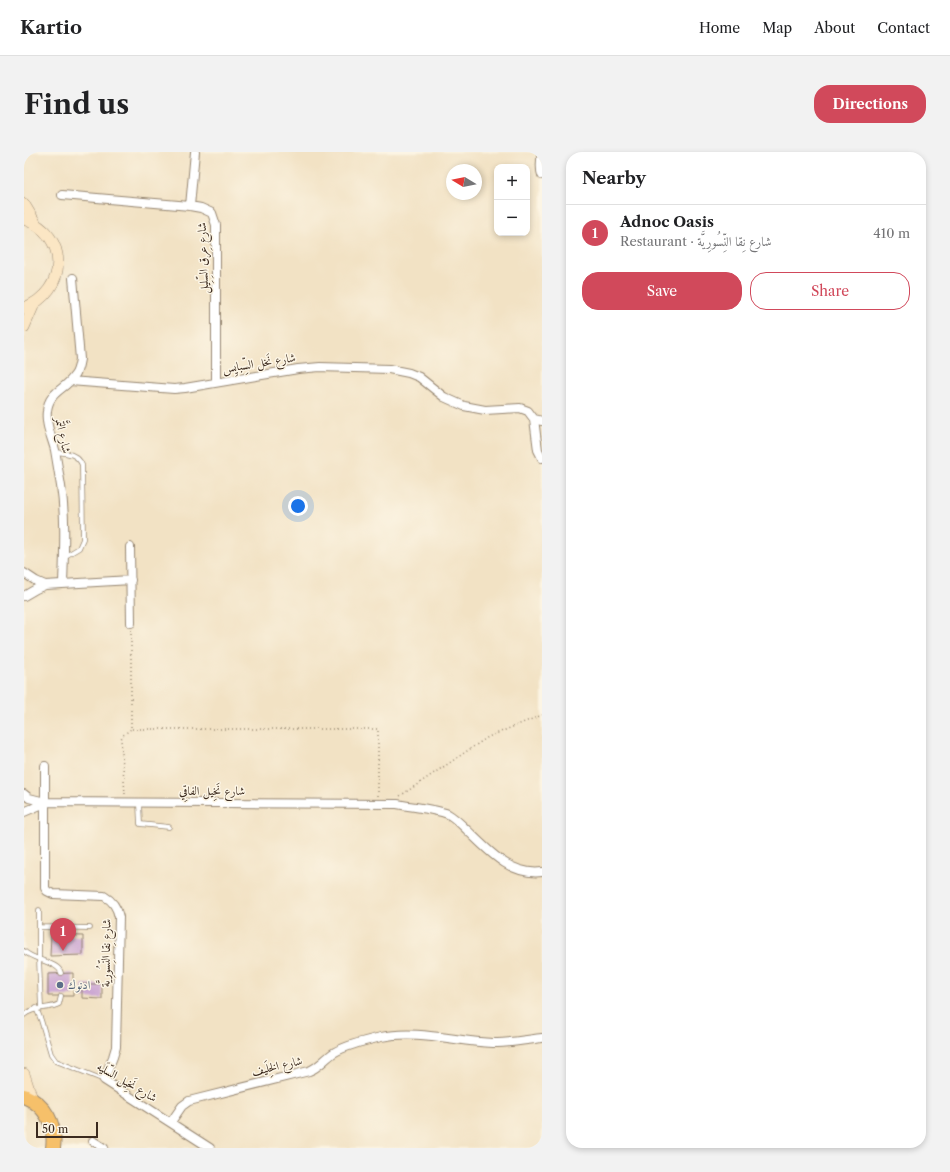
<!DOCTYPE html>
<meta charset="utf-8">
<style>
body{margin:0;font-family:"Libre Caslon Text",Amiri,serif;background:#f2f2f2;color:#202124}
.controls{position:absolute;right:12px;top:12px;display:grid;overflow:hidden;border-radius:8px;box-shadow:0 2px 6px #0003}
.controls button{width:36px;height:36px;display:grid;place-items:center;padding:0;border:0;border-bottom:1px solid #e0e0e0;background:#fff;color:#202124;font:20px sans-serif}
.compass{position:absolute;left:422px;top:12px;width:36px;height:36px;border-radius:50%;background:#fff;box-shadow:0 2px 6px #0003;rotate:280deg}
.scale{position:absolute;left:12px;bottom:10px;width:62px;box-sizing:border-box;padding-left:4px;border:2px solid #3b2a1e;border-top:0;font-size:11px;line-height:14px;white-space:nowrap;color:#3b2a1e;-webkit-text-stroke:3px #fcf5e5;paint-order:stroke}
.you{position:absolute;left:274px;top:354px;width:14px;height:14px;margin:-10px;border:3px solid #fff;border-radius:50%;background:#1a73e8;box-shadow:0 0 0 6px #1a73e833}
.badge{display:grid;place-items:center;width:26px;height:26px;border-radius:50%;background:#d1495b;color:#fff;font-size:13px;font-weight:700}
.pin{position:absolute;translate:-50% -33px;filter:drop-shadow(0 1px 2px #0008)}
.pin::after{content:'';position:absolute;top:21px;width:14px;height:12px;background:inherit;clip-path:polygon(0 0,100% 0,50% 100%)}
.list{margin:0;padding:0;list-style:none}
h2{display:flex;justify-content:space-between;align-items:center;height:52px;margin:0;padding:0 16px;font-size:17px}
h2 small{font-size:13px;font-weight:400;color:#757577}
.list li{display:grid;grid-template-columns:26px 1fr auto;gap:12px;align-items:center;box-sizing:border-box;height:56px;padding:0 16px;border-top:1px solid #e0e0e0}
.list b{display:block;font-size:15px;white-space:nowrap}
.list p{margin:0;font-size:13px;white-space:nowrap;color:#757577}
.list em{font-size:13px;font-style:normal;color:#757577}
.actions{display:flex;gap:8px;padding:12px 16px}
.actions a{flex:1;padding:9px 0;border:1px solid #d1495b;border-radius:16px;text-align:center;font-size:14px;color:#d1495b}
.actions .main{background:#d1495b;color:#fff}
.map{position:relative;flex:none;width:518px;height:996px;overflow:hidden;border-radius:16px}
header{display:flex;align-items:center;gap:24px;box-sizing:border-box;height:56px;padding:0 20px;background:#fff;border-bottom:1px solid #e0e0e0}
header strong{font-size:19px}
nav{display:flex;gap:22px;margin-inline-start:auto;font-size:14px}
.intro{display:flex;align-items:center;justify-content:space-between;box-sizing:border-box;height:96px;padding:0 24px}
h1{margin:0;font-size:28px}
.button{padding:10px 18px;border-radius:16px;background:#d1495b;color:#fff;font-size:14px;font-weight:700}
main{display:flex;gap:24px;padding:0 24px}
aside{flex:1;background:#fff;border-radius:16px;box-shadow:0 2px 6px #0003}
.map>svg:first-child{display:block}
.building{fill:#c9a3d2}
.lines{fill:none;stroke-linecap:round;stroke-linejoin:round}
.lane-casing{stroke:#968671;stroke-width:5.5}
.street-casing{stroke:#968671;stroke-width:10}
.secondary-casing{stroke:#968671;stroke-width:12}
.highway-casing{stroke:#968671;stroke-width:16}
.path{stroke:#968671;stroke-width:1.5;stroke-dasharray:1 3;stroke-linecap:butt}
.lane{stroke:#fff;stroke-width:4}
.street{stroke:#fff;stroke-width:8}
.secondary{stroke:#fbe6c4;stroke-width:11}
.highway{stroke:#f6c06b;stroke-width:14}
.service-dot{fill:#5c6f8a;stroke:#fcf5e5;stroke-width:1.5}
.labels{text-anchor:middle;stroke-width:3;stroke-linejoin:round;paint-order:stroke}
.street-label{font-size:12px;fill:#3b2a1e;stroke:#fcf5e5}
.service-label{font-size:12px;fill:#4e5e75;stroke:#fcf5e5;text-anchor:start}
</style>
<header>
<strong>Kartio</strong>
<nav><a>Home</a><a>Map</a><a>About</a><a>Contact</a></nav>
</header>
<div class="intro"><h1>Find us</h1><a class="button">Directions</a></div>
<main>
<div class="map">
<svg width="518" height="996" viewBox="0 0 518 996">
<rect width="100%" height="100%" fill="#fcf5e5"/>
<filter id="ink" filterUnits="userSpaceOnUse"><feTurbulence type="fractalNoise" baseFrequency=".025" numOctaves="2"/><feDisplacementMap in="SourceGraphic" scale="8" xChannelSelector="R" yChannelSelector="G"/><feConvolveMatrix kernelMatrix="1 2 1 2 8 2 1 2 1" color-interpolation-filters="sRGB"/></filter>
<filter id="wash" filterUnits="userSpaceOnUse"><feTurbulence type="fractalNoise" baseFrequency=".012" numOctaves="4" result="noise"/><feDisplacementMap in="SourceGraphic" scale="16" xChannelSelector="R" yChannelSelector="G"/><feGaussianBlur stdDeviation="0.9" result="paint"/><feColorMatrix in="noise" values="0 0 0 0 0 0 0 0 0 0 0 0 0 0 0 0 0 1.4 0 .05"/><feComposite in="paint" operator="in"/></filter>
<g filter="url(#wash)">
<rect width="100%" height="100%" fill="#f2e2c4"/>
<g id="blocks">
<path class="building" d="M27,783L59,784V803L26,804Z
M49,821V844H24V822Z
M58,832H78V847L58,846Z"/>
</g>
</g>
<g filter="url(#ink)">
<use href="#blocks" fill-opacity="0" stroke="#968671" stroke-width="1"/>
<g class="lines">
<g class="lane-casing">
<path id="lane" d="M31,300C42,301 53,301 58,313L59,387L55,396L40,405
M115,651L116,672L145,675
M15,758V807L17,856
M15,775L66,776
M0,799C8,808 35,810 37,821
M12,856L17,868L27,902L32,909L80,928
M0,863C10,854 24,858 35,852L37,844"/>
</g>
<g class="street-casing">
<path id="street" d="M517,0C518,8 515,15 518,23
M38,43L166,54L177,56L188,61L192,73V230
M166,54L171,0
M46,229L150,237L161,236L274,217L296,215L365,217L385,221L395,225L420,245L440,254L461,258L496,256L504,259L510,267L518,269
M510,267L514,298L518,306
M106,395L107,471
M0,421L12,429L21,433
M39,432C40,400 42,367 37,334C35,322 33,310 31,298C28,286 21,272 23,259C25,239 41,238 50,224C54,220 55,213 56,207L49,126
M0,444L12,437L21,433L107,428
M21,614V736L23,739L29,742L80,744C89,749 93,755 95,765L92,895L89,905L80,928L186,996
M0,642L5,646L21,650L373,652C388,655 411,657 424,662C431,666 437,672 443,678C464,698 486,724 518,720
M0,660L21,651
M147,970L158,954L165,949L285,919C296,915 301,906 311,900C323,893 344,888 357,885C394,877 433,890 469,891C485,891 502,888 518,886
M69,989L80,996"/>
</g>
<g class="secondary-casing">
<path id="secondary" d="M0,52L12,72
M0,67C46,83 44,139 0,156
M0,175L10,152
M0,922L8,947"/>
</g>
<g class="highway-casing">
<path id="highway" d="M0,944C22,953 32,973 29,996"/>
</g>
<path class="path" d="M107,478V577H354V645
M101,642L97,588L98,584L107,577
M376,644L464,585L518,563"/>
<use href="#lane" class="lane"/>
<use href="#street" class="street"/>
<use href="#secondary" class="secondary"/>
<use href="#highway" class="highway"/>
</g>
</g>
<circle class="service-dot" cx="36" cy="833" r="4"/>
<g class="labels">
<g class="street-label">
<text transform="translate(179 106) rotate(-92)" y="4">شارع عِرق السِّلِيل</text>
<text transform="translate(235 211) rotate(-9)" y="4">شارع نَخل السِّبايِس</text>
<text transform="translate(39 283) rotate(78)" y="4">شارع التَّمر</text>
<text x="188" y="643">شارع نَخِيل الفاقِي</text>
<text transform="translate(82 801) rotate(-89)" y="4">شارع نِقا النِّسُورِيَّة</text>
<text transform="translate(253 914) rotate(-13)" y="4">شارع الخِلَيف</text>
<text transform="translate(103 930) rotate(30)" y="4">شارع نَخِيل السّلَيه</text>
</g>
<g class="service-label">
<text x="44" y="837">ادنوك</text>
</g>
</g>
</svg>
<div class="controls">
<button>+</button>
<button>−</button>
</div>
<svg class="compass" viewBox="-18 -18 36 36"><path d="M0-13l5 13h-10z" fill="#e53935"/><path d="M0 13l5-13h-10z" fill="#757577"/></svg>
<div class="scale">50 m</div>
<div class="you"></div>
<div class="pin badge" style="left:39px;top:799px">1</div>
</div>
<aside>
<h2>Nearby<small></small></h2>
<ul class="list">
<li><span class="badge">1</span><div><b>Adnoc Oasis</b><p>Restaurant · شارع نِقا النِّسُورِيَّة</p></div><em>410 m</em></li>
</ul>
<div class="actions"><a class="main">Save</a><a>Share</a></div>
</aside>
</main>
